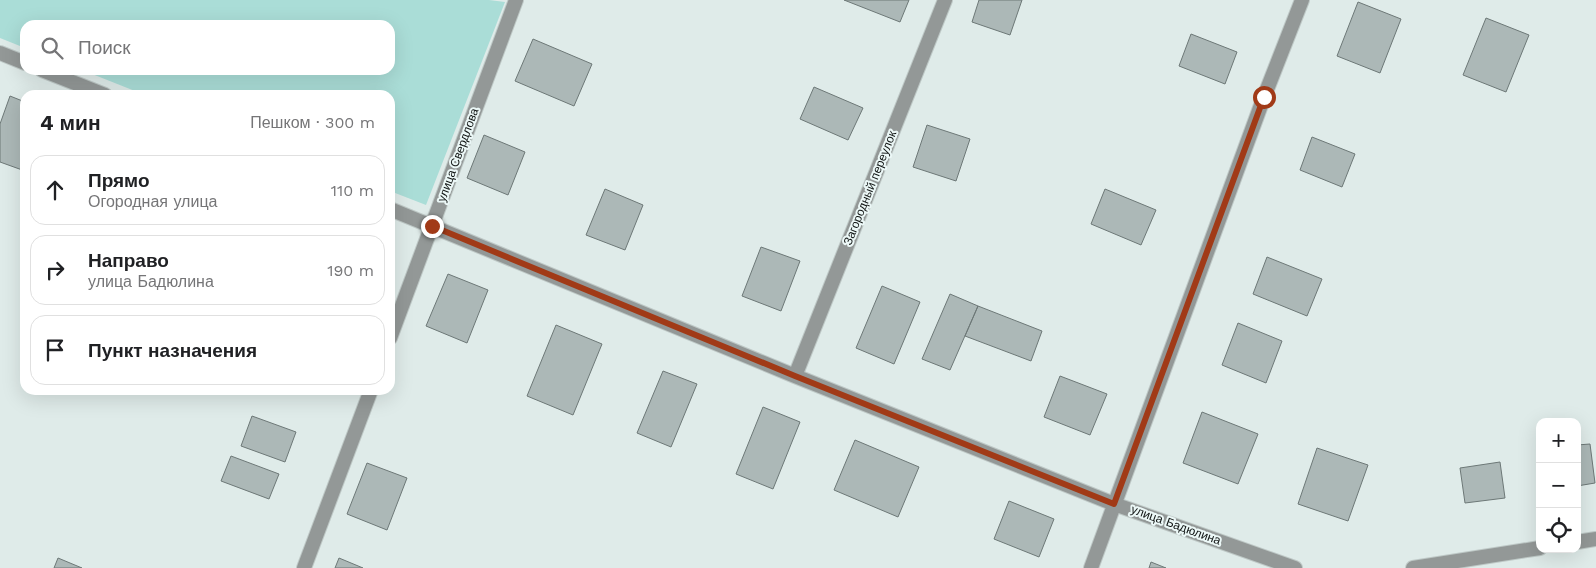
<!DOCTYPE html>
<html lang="ru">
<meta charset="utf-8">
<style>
body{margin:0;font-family:"Work Sans",sans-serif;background:#f2f2f2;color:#202124}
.controls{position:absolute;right:15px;bottom:15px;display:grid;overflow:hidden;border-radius:10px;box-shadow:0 5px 20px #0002}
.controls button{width:45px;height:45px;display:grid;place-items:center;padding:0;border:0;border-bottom:1px solid #e0e0e0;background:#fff;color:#202124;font:25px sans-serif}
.stop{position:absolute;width:15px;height:15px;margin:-11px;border:4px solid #a13a17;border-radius:50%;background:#fff}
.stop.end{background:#a13a17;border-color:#fff;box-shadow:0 1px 5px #0008}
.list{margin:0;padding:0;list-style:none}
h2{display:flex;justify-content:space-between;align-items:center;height:65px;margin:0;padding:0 20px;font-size:21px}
h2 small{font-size:16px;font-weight:400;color:#757577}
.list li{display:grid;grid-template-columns:32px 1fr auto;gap:15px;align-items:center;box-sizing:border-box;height:70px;margin:0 10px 10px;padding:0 10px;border:1px solid #e0e0e0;border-radius:15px}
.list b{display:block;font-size:19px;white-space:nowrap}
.list p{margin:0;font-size:16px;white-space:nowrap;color:#757577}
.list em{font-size:16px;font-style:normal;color:#757577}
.icon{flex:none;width:28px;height:28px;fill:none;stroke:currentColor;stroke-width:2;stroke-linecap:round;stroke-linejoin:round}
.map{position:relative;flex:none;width:1596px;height:568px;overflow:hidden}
.search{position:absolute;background:#fff;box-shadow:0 5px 20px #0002;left:20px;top:20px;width:375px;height:55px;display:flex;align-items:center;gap:12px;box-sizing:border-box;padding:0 18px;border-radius:15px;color:#757577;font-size:19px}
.panel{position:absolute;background:#fff;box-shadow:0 5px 20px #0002;left:20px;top:90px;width:375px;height:305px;border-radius:15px}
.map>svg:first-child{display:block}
.green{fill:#aaddd7}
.building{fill:#acb8b7;stroke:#6d7877}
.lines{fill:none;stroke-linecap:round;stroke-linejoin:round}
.minor-casing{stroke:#bec8c6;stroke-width:16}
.minor{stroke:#939897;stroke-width:14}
.route{stroke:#a13a17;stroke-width:6}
.labels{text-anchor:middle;stroke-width:4;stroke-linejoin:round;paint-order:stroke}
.street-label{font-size:12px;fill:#0e1211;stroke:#ecf8f7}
</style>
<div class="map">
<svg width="1596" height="568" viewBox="0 0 1596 568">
<rect width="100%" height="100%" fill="#dfebe9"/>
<path class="green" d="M0,0H489L505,2L426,205L390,191V95H145L82,70H390V25H25V48L0,38Z"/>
<path class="building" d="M844,0H909L900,22Z
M979,0H1022L1010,35L972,22Z
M1358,2L1401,19L1380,73L1337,56Z
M1486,18L1529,35L1506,92L1463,75Z
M1191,34L1237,52L1225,84L1179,66Z
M533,39L592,64L574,106L515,81Z
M814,87L863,108L848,140L800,119Z
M10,96L25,102V171L0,162V124Z
M927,125L970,139L956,181L913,167Z
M484,135L525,152L508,195L467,178Z
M1312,137L1355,154L1342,187L1300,170Z
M605,189L643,205L625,250L586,235Z
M1105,189L1156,210L1141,245L1091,224Z
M761,247L800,261L781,311L742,296Z
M1267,257L1322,279L1307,316L1253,294Z
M448,274L488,290L467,343L426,326Z
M882,286L920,302L894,364L856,348Z
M950,294L978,306L950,370L922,359Z
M978,306L1042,331L1031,361L965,336Z
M1238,323L1282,341L1266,383L1222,365Z
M556,325L602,344L573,415L527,396Z
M663,371L697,384L671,447L637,433Z
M1060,376L1107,394L1090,435L1044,417Z
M763,407L800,422L773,489L736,474Z
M1202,412L1258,434L1238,484L1183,463Z
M252,416L296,432L285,462L241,446Z
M855,440L919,467L898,517L834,490Z
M1590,444L1595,483L1577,486V445Z
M1317,448L1368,465L1348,521L1298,504Z
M231,456L279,474L269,499L221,481Z
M1500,462L1505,498L1465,503L1460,468Z
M367,463L407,478L387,530L347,514Z
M1009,501L1054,519L1039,557L994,539Z
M58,558L82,568H54Z
M339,558L363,568H335Z
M1151,562L1166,568H1149Z"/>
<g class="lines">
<g class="minor-casing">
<path id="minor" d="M0,53L25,63
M42,70L105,95
M390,209L795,376L1114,504L1295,568
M390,338L516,0
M795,376L945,0
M1577,542L1596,539
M304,568L371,390
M1091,568L1264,97L1302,0
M1413,568L1540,548"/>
</g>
<use href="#minor" class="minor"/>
</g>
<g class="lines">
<path class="route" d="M432,226L795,376L1114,504L1264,97"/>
</g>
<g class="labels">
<g class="street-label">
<text transform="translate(458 155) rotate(-70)" y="4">улица Свердлова</text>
<text transform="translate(870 188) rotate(-68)" y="4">Загородный переулок</text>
<text transform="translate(1176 525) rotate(20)" y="4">улица Бадюлина</text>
</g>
</g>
</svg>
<div class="controls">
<button>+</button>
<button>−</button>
<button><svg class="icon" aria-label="locate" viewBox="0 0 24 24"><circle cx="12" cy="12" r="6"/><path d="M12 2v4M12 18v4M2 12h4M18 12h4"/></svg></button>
</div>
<div class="stop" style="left:1264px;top:97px"></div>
<div class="stop end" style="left:432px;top:226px"></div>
<div class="search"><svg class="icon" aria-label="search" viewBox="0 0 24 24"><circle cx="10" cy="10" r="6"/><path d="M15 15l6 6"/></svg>Поиск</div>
<section class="panel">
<h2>4 мин<small>Пешком · 300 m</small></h2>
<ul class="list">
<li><svg class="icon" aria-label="ahead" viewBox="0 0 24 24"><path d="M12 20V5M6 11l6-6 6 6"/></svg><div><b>Прямо</b><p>Огородная улица</p></div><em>110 m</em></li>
<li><svg class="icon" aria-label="right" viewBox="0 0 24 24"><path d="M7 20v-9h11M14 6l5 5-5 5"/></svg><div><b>Направо</b><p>улица Бадюлина</p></div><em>190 m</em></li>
<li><svg class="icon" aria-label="arrive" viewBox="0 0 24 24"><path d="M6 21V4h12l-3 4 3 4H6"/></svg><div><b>Пункт назначения</b></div></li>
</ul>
</section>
</div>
